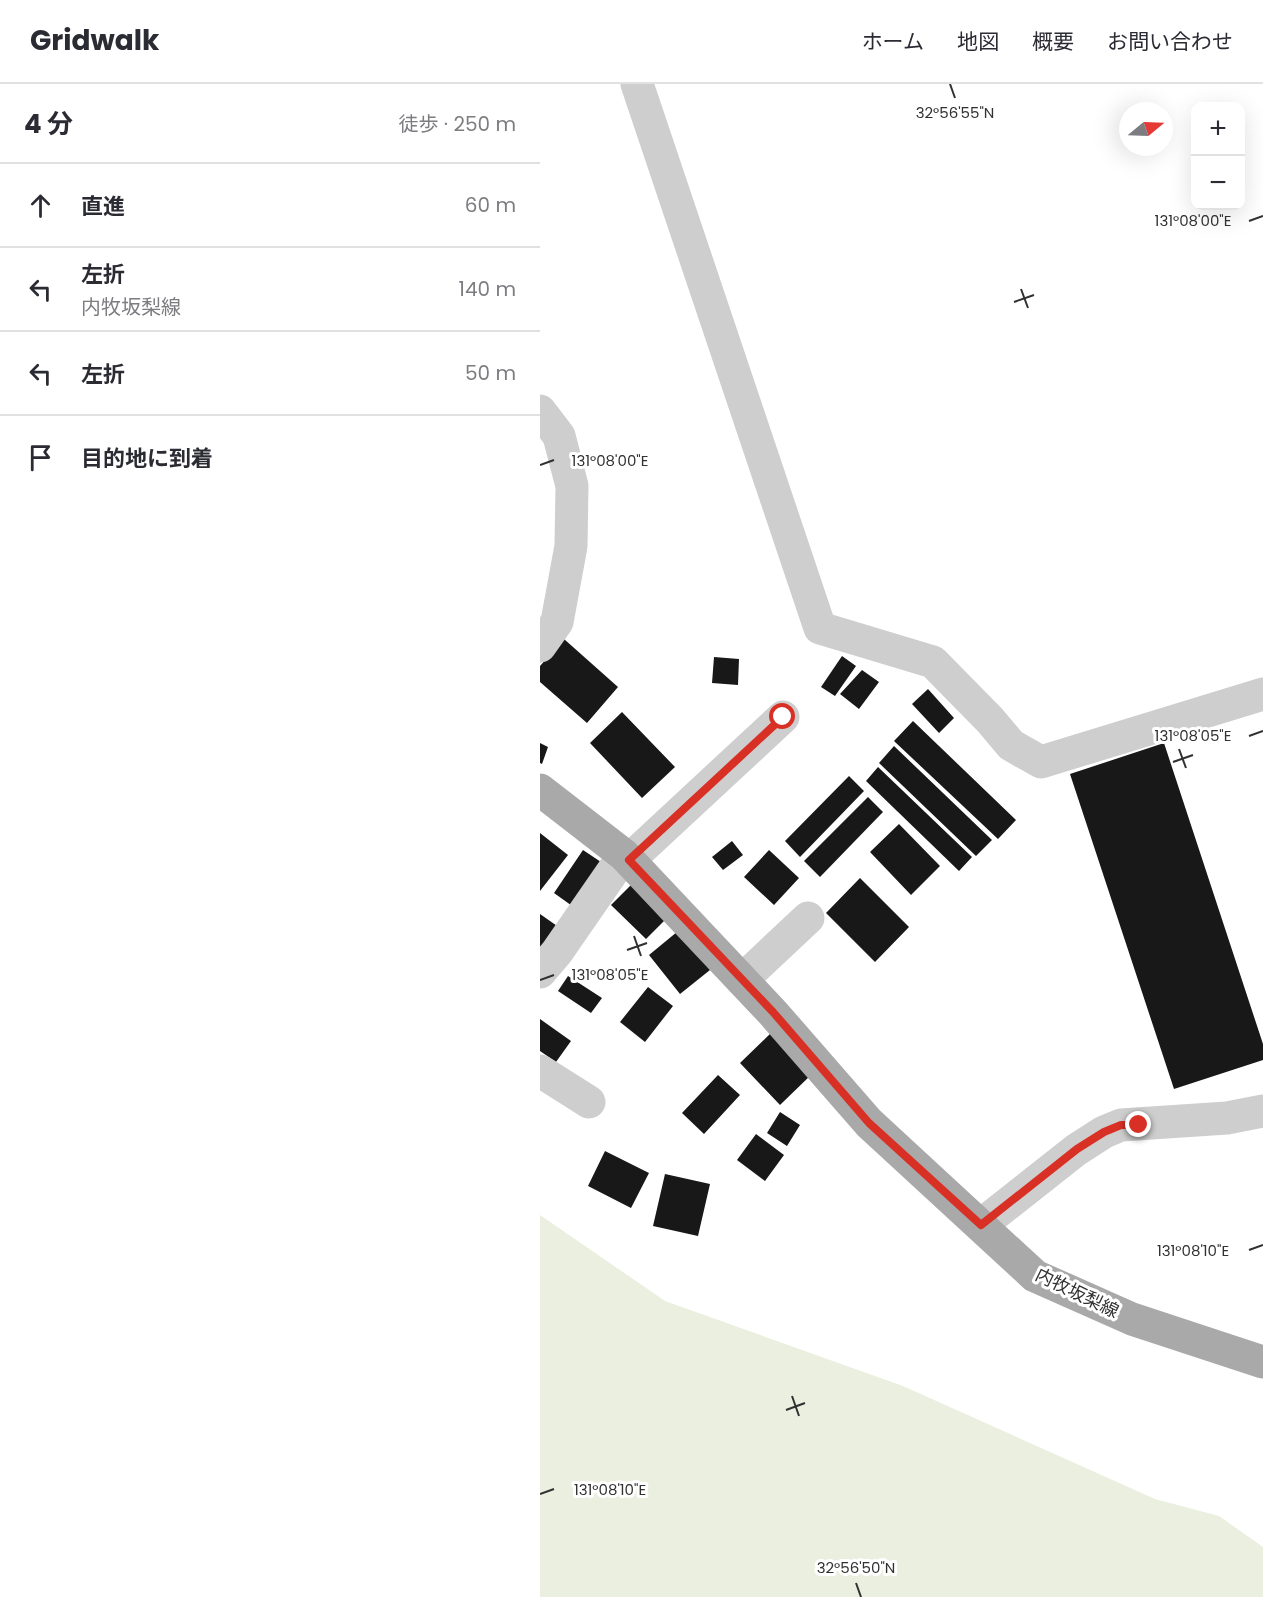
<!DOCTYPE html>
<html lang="ja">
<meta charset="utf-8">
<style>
body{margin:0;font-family:Poppins,"Noto Sans JP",sans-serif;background:#f2f2f3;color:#2b2b33}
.controls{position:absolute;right:18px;top:18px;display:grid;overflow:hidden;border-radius:12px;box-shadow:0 6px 24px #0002}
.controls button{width:54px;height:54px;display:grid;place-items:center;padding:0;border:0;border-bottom:2px solid #e1e1e2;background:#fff;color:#2b2b33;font:30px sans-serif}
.compass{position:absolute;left:579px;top:18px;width:54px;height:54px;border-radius:50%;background:#fff;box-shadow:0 6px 24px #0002;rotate:71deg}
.stop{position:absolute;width:18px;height:18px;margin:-14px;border:4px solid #d93025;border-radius:50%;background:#fff}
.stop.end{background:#d93025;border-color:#fff;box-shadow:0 2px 6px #0008}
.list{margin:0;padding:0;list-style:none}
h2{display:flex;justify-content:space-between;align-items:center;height:78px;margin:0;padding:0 24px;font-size:26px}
h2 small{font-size:20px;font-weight:400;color:#7c7c81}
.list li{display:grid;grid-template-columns:39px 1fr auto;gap:18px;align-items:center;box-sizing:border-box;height:84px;padding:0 24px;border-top:2px solid #e1e1e2}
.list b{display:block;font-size:22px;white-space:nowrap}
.list p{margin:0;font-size:20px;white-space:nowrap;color:#7c7c81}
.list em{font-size:20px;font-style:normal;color:#7c7c81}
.icon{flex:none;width:33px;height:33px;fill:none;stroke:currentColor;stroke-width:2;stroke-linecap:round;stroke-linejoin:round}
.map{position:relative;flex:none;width:723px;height:1513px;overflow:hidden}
header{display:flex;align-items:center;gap:36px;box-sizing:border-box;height:84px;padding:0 30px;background:#fff;border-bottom:2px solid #e1e1e2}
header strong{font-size:28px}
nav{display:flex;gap:33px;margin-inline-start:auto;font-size:21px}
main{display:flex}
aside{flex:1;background:#fff}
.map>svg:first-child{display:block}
.green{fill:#ebefdf}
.building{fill:#181818}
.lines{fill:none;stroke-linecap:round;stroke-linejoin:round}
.minor{stroke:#cecece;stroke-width:33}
.major{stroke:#a9a9a9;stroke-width:33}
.route{stroke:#d93025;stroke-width:8}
.ticks{fill:none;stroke:#313131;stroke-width:2}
.labels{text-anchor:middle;stroke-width:6;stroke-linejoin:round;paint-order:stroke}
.street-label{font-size:18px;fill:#313131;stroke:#fff}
.ticks-label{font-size:15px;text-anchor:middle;fill:#313131;stroke:#fff;stroke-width:6;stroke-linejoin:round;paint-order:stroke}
</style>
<header>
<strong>Gridwalk</strong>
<nav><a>ホーム</a><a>地図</a><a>概要</a><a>お問い合わせ</a></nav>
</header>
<main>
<aside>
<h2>4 分<small>徒歩 · 250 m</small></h2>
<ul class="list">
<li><svg class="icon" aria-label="ahead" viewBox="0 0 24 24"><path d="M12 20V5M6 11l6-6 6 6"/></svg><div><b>直進</b></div><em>60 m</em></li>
<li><svg class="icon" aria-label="left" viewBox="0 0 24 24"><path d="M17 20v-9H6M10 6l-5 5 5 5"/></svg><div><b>左折</b><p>内牧坂梨線</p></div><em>140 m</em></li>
<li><svg class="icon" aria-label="left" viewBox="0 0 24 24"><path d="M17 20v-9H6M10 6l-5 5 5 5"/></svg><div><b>左折</b></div><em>50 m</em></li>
<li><svg class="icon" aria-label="arrive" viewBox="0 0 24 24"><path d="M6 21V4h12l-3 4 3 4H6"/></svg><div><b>目的地に到着</b></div></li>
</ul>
</aside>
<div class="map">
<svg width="723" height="1513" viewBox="0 0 723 1513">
<rect width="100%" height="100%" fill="#fff"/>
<path class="green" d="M0,1131L125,1217L363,1302L615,1415L679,1432L723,1463V1513H0Z"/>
<path class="building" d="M24,555L78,603L47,639L0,598V582Z
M302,572L316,582L295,612L281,603Z
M174,573L199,575L198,601L172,599Z
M322,586L339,598L319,625L300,610Z
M388,605L414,634L399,649L372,620Z
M82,628L135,683L102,714L50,659Z
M373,637L476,736L458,755L354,657Z
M0,659L8,663L2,680L0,679Z
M624,659L723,960V976L634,1005L530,690Z
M354,662L452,756L436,772L339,679Z
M338,683L432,773L419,787L326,697Z
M309,692L324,707L260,773L245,757Z
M328,713L343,728L280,793L264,777Z
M359,740L400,782L371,811L330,768Z
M0,749L28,771L0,807Z
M192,757L203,771L183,786L172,773Z
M43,766L64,780L35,824L14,809Z
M229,766L259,794L234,821L204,793Z
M320,794L369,843L335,878L286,829Z
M96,796L131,830L106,855L71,821Z
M0,830L20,844L0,873Z
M143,843L175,882L140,910L109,871Z
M28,892L62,914L51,929L18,907Z
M108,903L133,922L105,958L80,938Z
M0,935L31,957L16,978L0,967Z
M233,947L273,989L240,1021L200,979Z
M178,991L200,1011L164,1050L142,1029Z
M240,1028L260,1041L247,1062L227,1049Z
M216,1050L244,1071L225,1097L197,1076Z
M65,1067L109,1089L91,1124L48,1102Z
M125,1090L170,1100L158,1152L113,1142Z"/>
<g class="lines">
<path class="minor" d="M97,0L280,544L393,578L450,636L471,661L501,678L723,610
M0,327L19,352L32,402L31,462L17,538L0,562
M89,776L243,633
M0,888L17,868L84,771
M202,896L268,834
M0,987L49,1018
M441,1141L536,1066L564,1048L581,1041L687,1034L723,1027"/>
<path class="major" d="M0,706L84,771L233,929L329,1039L495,1192L592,1235L723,1278"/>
</g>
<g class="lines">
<path class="route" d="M243,633L89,776L233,928L329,1039L441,1141L537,1065L564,1048L581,1041H599"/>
</g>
<path class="ticks" d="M410,0L415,14M709,137L723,132M481,205L488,224M474,218L494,211M0,381L14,376M709,652L723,647M639,665L646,684M633,678L653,671M94,852L101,872M87,866L107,859M0,896L14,891M709,1166L723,1161M252,1312L259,1332M246,1326L265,1319M0,1410L14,1405M316,1499L321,1513"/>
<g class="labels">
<g class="street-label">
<text transform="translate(537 1209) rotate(26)" y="6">内牧坂梨線</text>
</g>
</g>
<g class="ticks-label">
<text x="415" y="34">32°56'55"N</text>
<text x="653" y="142">131°08'00"E</text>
<text x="70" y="382">131°08'00"E</text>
<text x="653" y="657">131°08'05"E</text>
<text x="70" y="896">131°08'05"E</text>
<text x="653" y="1172">131°08'10"E</text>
<text x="70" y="1411">131°08'10"E</text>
<text x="316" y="1489">32°56'50"N</text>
</g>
</svg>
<div class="controls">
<button>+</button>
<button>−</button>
</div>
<svg class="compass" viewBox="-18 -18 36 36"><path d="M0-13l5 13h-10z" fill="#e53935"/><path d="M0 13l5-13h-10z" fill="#7c7c81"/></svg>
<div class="stop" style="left:243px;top:633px"></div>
<div class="stop end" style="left:599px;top:1041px"></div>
</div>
</main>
